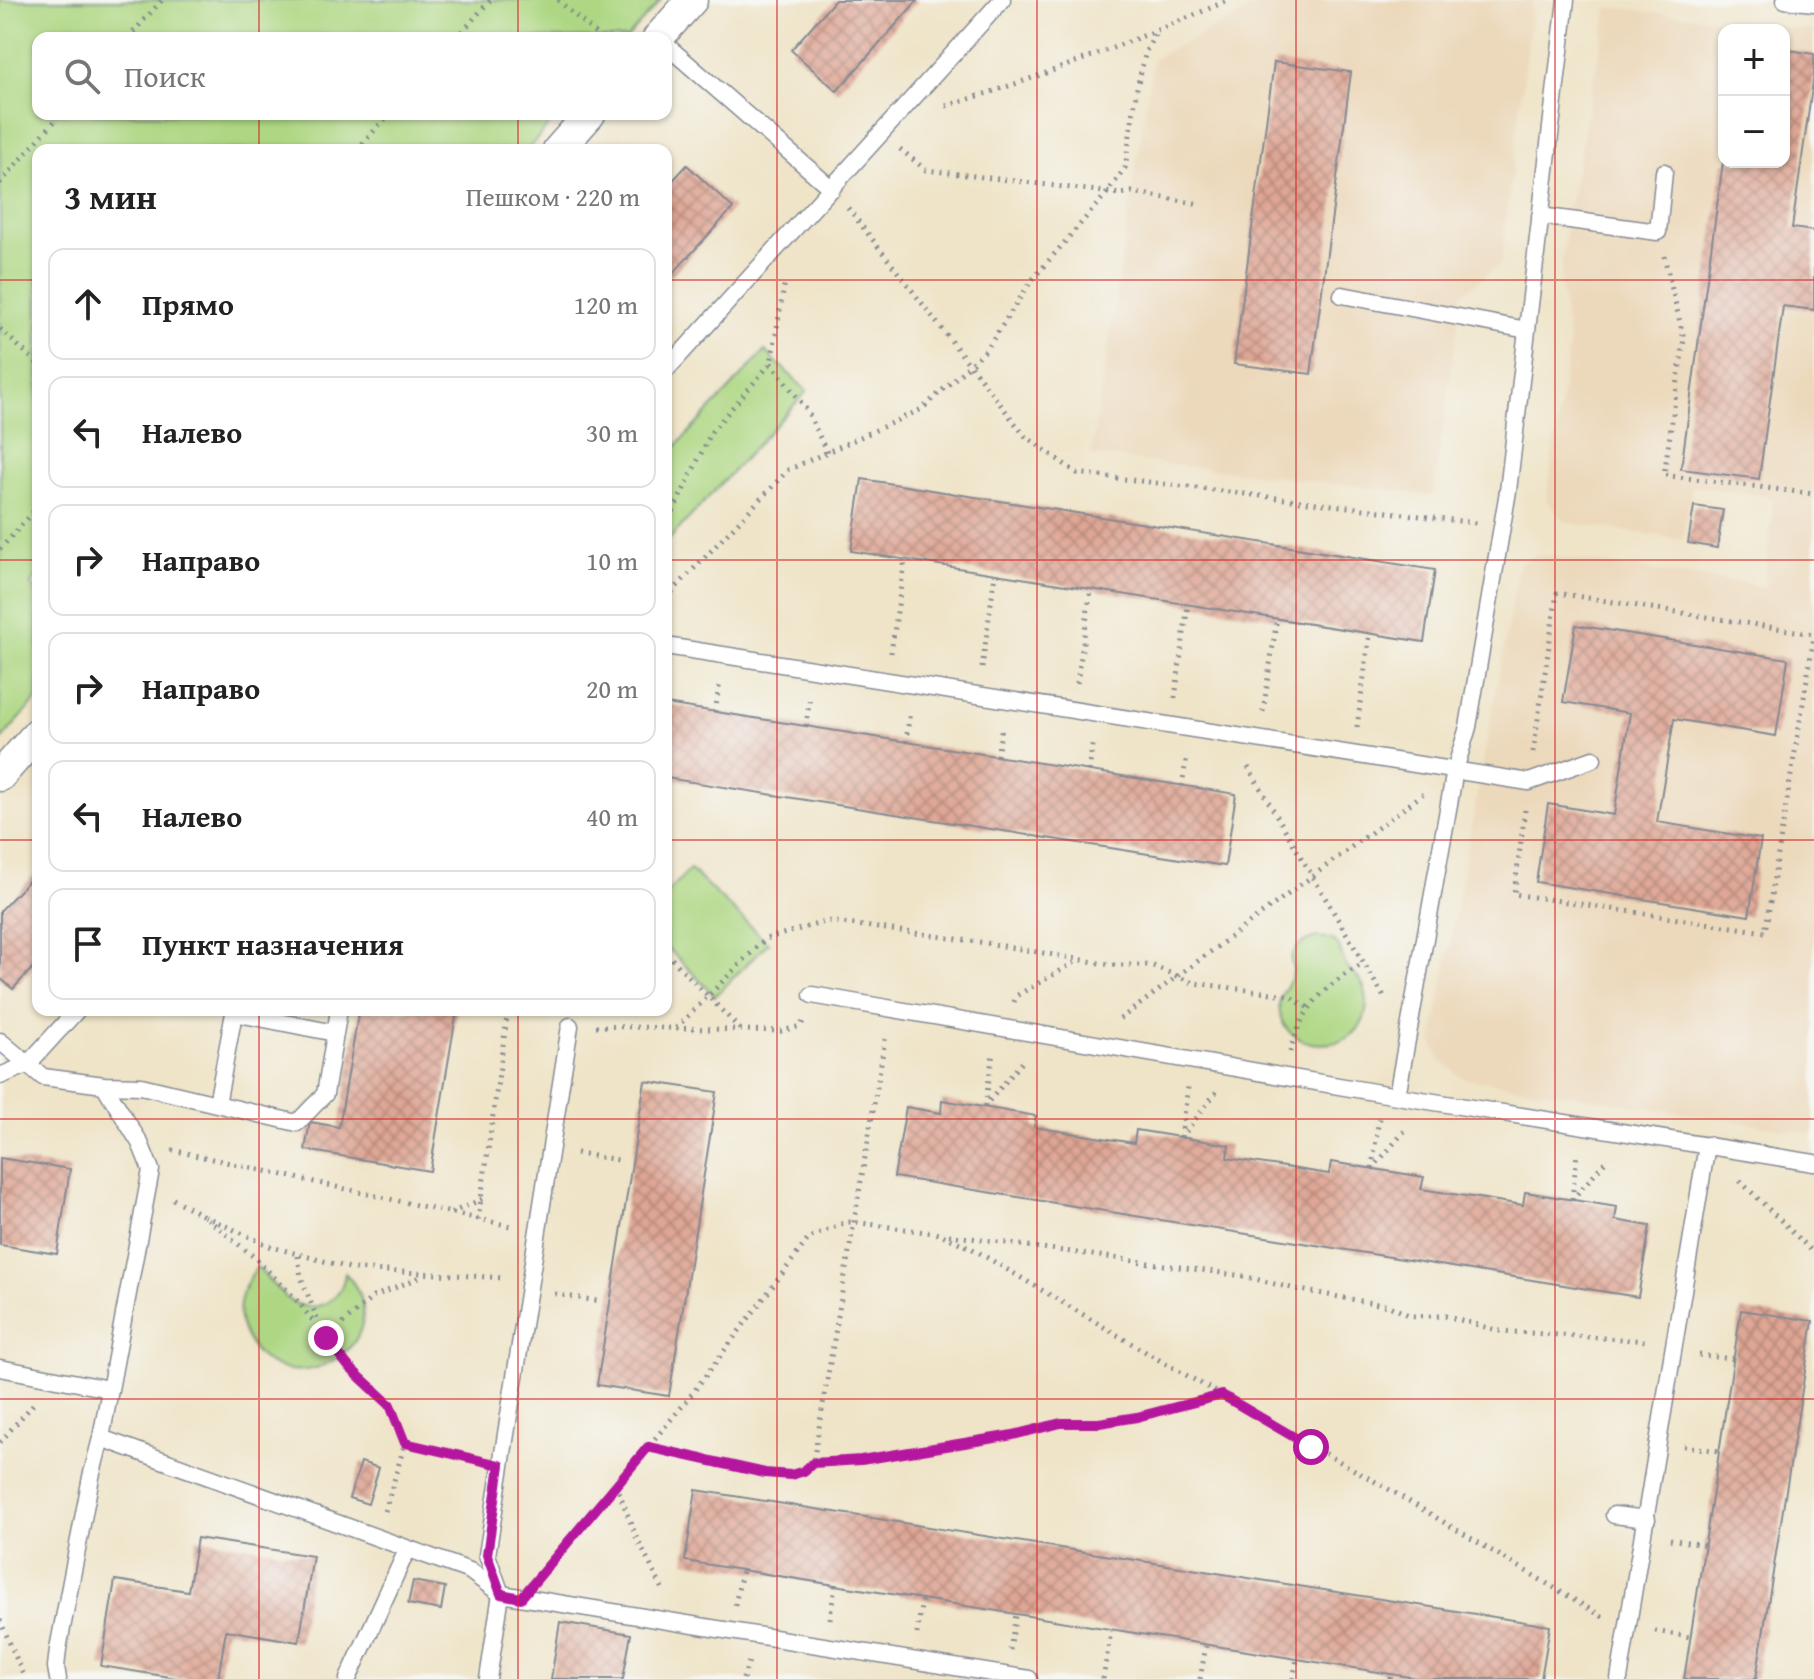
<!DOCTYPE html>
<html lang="ru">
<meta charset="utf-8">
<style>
body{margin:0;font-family:"Gentium Book Plus",serif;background:#f2f2f2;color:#222}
.controls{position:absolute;right:24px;top:24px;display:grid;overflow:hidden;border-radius:16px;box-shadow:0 2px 6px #0004}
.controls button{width:72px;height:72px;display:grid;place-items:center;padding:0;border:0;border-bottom:2px solid #e0e0e0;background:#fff;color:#222;font:40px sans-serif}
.stop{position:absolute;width:24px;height:24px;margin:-18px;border:6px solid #b5179e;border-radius:50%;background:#fff}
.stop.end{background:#b5179e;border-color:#fff;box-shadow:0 2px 8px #0008}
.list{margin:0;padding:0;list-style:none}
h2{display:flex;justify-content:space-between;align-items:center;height:104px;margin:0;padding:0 32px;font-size:34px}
h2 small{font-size:26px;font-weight:400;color:#767676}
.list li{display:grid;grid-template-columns:52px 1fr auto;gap:24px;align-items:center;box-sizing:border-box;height:112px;margin:0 16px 16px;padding:0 16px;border:2px solid #e0e0e0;border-radius:16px}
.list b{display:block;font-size:30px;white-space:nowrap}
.list em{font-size:26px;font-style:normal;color:#767676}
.icon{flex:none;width:44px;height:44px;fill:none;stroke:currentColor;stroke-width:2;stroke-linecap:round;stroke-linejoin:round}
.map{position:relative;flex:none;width:1814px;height:1679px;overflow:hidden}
.search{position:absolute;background:#fff;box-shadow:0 2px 6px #0004;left:32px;top:32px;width:640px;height:88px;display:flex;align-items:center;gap:20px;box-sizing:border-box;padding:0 28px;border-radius:16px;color:#767676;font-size:30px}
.panel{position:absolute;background:#fff;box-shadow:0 2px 6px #0004;left:32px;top:144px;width:640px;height:872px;border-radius:16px}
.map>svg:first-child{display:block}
.built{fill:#ecd8ba;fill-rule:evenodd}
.park{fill:#add782;stroke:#648370;stroke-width:2}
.building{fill:url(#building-cross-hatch)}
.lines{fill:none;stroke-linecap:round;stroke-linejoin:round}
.lane-casing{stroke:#858a93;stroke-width:19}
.street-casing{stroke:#858a93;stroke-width:33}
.path{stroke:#858a93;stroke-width:5;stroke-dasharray:2 6;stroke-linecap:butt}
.lane{stroke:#fff;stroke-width:16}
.street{stroke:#fff;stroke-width:30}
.route{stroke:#b5179e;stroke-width:10}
.grid{fill:none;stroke:#d62828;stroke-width:2;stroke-opacity:0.55}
</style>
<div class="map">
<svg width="1814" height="1679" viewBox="0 0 1814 1679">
<defs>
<pattern id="building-cross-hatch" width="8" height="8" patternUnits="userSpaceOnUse" patternTransform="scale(2)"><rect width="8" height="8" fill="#dfa694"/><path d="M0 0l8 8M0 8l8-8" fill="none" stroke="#b4887c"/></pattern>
</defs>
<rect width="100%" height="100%" fill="#f6f6f2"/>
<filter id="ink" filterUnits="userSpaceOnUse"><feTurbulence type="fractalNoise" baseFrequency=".0125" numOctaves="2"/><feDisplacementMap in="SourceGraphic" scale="16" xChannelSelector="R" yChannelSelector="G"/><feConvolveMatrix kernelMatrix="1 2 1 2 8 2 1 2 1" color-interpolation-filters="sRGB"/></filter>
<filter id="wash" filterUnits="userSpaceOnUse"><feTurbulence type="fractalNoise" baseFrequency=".006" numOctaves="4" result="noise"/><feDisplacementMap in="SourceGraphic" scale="32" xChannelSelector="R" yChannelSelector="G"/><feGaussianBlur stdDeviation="1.8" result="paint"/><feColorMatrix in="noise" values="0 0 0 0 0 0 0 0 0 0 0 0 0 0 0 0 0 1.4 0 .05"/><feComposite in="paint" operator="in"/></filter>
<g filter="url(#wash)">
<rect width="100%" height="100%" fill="#efe4c8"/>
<path class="built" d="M1269,0H1533L1501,262L1462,294L1433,495L1091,455L1153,59Z
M1608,7L1814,31V1134L1463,1078L1442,1062L1432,1043L1519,564L1537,554L1764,586L1774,497L1692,486L1683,540L1566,522L1546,500L1569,344L1560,282L1567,220ZM1724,30H1784V162H1724Z"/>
<path class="park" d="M0,0H661L627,38H38V114H559L527,150H38V576L30,585L38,592V698L0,741Z
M765,351L807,391L666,543V457Z
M690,869L768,943L715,996L666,946V894Z
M1317,937C1347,939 1337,954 1348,969C1351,972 1355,974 1357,977C1369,989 1369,1009 1362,1023C1347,1052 1291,1051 1281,1018C1274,992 1291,988 1293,972C1294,968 1291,964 1291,960C1294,946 1305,940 1317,937Z
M257,1267C267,1277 277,1291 288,1299C313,1317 342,1302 345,1273C410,1342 283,1416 245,1335C233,1311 242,1287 257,1267Z"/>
<g id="blocks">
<path class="building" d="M835,0H918L837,91L791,50Z
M1784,49L1814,54V74L1792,228L1814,231V310L1783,306L1759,479L1681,469L1723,162H1784Z
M1274,62L1351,72L1311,374L1234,364Z
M687,165L733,208L666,281V188Z
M862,479L1435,570L1424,642L851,551Z
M1694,506L1723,510L1717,548L1688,543Z
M1576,625L1788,659L1776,736L1674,719L1657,822L1761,839L1749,916L1536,882L1548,804L1614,815L1630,713L1563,702Z
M666,704L1236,794L1225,866L666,778Z
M38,871V962L13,989L0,978V911Z
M359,1010H457L430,1171L305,1150L310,1122L339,1127Z
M645,1081L717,1092L669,1396L597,1385Z
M942,1100L1036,1116L1034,1127L1134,1143L1136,1130L1229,1145L1227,1158L1329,1174L1331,1162L1424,1177L1421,1189L1523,1205L1525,1192L1617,1207L1615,1220L1650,1226L1638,1297L894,1177L906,1107L941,1113Z
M0,1158L70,1169L57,1254L0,1245Z
M1741,1310L1813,1321L1756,1679H1684Z
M361,1462L379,1468L368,1504L349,1498Z
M696,1490L1550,1626L1541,1679H1422L685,1561Z
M197,1538L313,1556L299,1642L226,1630L218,1679H182L101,1666L115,1580L188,1591Z
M413,1581L445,1587L441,1610L408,1604Z
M560,1622L631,1634L623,1679H551Z"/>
</g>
</g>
<g filter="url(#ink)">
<use href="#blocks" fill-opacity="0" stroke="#858a93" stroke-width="2"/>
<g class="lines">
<g class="lane-casing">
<path id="lane" d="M1785,0L1814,3
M666,45L832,189
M1540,216L1658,232L1664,172
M1342,295L1527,330
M666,370L1002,0
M666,646L1529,782L1593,759
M812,995L1397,1096L1814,1163
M0,1041L43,1077L104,1085L140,1143L151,1170L101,1438
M0,1076L27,1065L77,1010
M104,1085L141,1086L297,1123L325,1094L339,1010
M1397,1096L1455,770L1468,727L1508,491L1566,0
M217,1104L234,1013L335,1033
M0,1368L109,1389
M1614,1515L1647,1519
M58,1679L56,1667L58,1649L91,1477L101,1438L470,1571L501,1594L1029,1679
M348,1679L407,1550
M488,1679L501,1594L487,1555L570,1026
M1619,1679L1707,1145"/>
</g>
<g class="street-casing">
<path id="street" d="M658,38L692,0
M558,150L590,114
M0,776L38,733"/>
</g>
<path class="path" d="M558,0L600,38
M128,38L162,0
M457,38L490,0
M946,106C1043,77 1136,40 1229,0
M900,149L926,170L1121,194L1132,192L1200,204
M357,150L389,114
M0,183L61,114
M848,208L1025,436L1077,473L1476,523
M1664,256L1684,339L1664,475L1814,494
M0,329L38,364
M771,363L807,410L827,453
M666,526L712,431L771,363L785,281
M0,549L38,507
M666,598L788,470L922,409L986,350L1032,280L1107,193L1125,168L1137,88L1146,51L1157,31
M891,653L905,559
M982,668L995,574
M1077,683L1091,589
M1175,698L1188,604
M715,712L720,681
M1263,712L1277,618
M806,726L810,696
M1357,727L1370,633
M906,742L910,711
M1533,752L1557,593L1814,634
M997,756L1002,726
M1248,767L1385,999
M1089,771L1093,740
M1182,786L1187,755
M1525,810L1514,894L1765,932L1814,637
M666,953L741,1030
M1014,1002L1016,996L1079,960
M1120,1019L1423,794
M596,1026L781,1031L801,1026L804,1019
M676,1028L765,939L828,921L986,943L1111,965H1151L1193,983L1287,995L1309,1008
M1290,1052C1300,1011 1326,982 1364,964
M985,1106L993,1053
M984,1107L1025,1059
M1181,1137L1188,1087
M1181,1138L1217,1091
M172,1150L510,1226
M576,1153L618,1160
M1372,1168L1379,1118
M1372,1169L1408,1127
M1740,1181L1814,1253
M173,1199L204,1216L254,1257L295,1298L349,1367L390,1405L405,1443
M1572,1199L1577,1153
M1572,1200L1608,1158
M451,1213L482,1199
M204,1216L272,1247L353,1269L505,1278
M478,1220L508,1010
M949,1235L1243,1276L1295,1289L1389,1306L1411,1316H1445L1500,1331L1648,1341
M298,1256L301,1277L319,1324
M555,1294L597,1301
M326,1336V1338L373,1297L423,1276
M1699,1355L1733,1359
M0,1442L36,1401
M1684,1446L1719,1451
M648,1447C683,1455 759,1479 792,1475C801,1474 807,1469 813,1463L886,1034
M813,1463L861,1460L1013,1435L1061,1423H1099L1137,1417L1222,1395
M616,1484L637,1539L664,1592
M385,1511L405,1443L475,1459
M1670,1539L1704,1545
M541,1573L685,1403L809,1238L846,1222H854L940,1234L971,1248L1161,1361L1390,1490L1603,1617
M735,1605L742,1571
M830,1619L835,1586
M0,1620L25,1679
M1655,1631L1690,1637
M917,1634L922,1600
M1010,1650L1016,1614
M743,1679L749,1661
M1103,1679L1111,1631
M1200,1679L1206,1646
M1293,1679L1297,1659
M1390,1679L1391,1674"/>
<use href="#lane" class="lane"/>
<use href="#street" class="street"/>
</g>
</g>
<g class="lines" filter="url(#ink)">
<path class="route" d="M326,1338L349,1367L390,1405L405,1443L500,1465L487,1555L501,1594L521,1598L648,1447L765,1473L791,1475L804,1471L813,1463L861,1460L1013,1435L1061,1423H1099L1137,1417L1222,1395L1311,1447"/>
</g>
<path class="grid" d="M259,0V38M518,0V38M777,0V1679M1037,0V1679M1296,0V1679M1555,0V1679M259,114V150M518,114V150M0,280H38M666,280H1814M0,560H38M666,560H1814M0,840H38M666,840H1814M259,1010V1679M518,1010V1679M0,1119H1814M0,1399H1814"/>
</svg>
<div class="controls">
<button>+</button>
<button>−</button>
</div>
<div class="stop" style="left:1311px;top:1447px"></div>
<div class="stop end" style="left:326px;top:1338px"></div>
<div class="search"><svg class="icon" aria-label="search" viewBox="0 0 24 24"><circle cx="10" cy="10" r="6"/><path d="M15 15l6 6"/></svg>Поиск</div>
<section class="panel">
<h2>3 мин<small>Пешком · 220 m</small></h2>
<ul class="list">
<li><svg class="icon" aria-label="ahead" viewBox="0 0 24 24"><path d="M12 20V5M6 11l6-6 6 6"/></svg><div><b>Прямо</b></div><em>120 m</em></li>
<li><svg class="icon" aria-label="left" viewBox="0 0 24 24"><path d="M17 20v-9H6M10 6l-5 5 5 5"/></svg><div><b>Налево</b></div><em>30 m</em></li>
<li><svg class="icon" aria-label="right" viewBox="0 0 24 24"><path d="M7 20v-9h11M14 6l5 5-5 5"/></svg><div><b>Направо</b></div><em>10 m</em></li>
<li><svg class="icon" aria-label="right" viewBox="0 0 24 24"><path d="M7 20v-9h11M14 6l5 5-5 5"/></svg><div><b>Направо</b></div><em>20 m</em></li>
<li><svg class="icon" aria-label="left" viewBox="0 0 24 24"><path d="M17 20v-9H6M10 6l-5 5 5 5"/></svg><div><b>Налево</b></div><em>40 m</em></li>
<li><svg class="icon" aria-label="arrive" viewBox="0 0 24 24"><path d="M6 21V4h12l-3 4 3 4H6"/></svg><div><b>Пункт назначения</b></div></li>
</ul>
</section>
</div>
